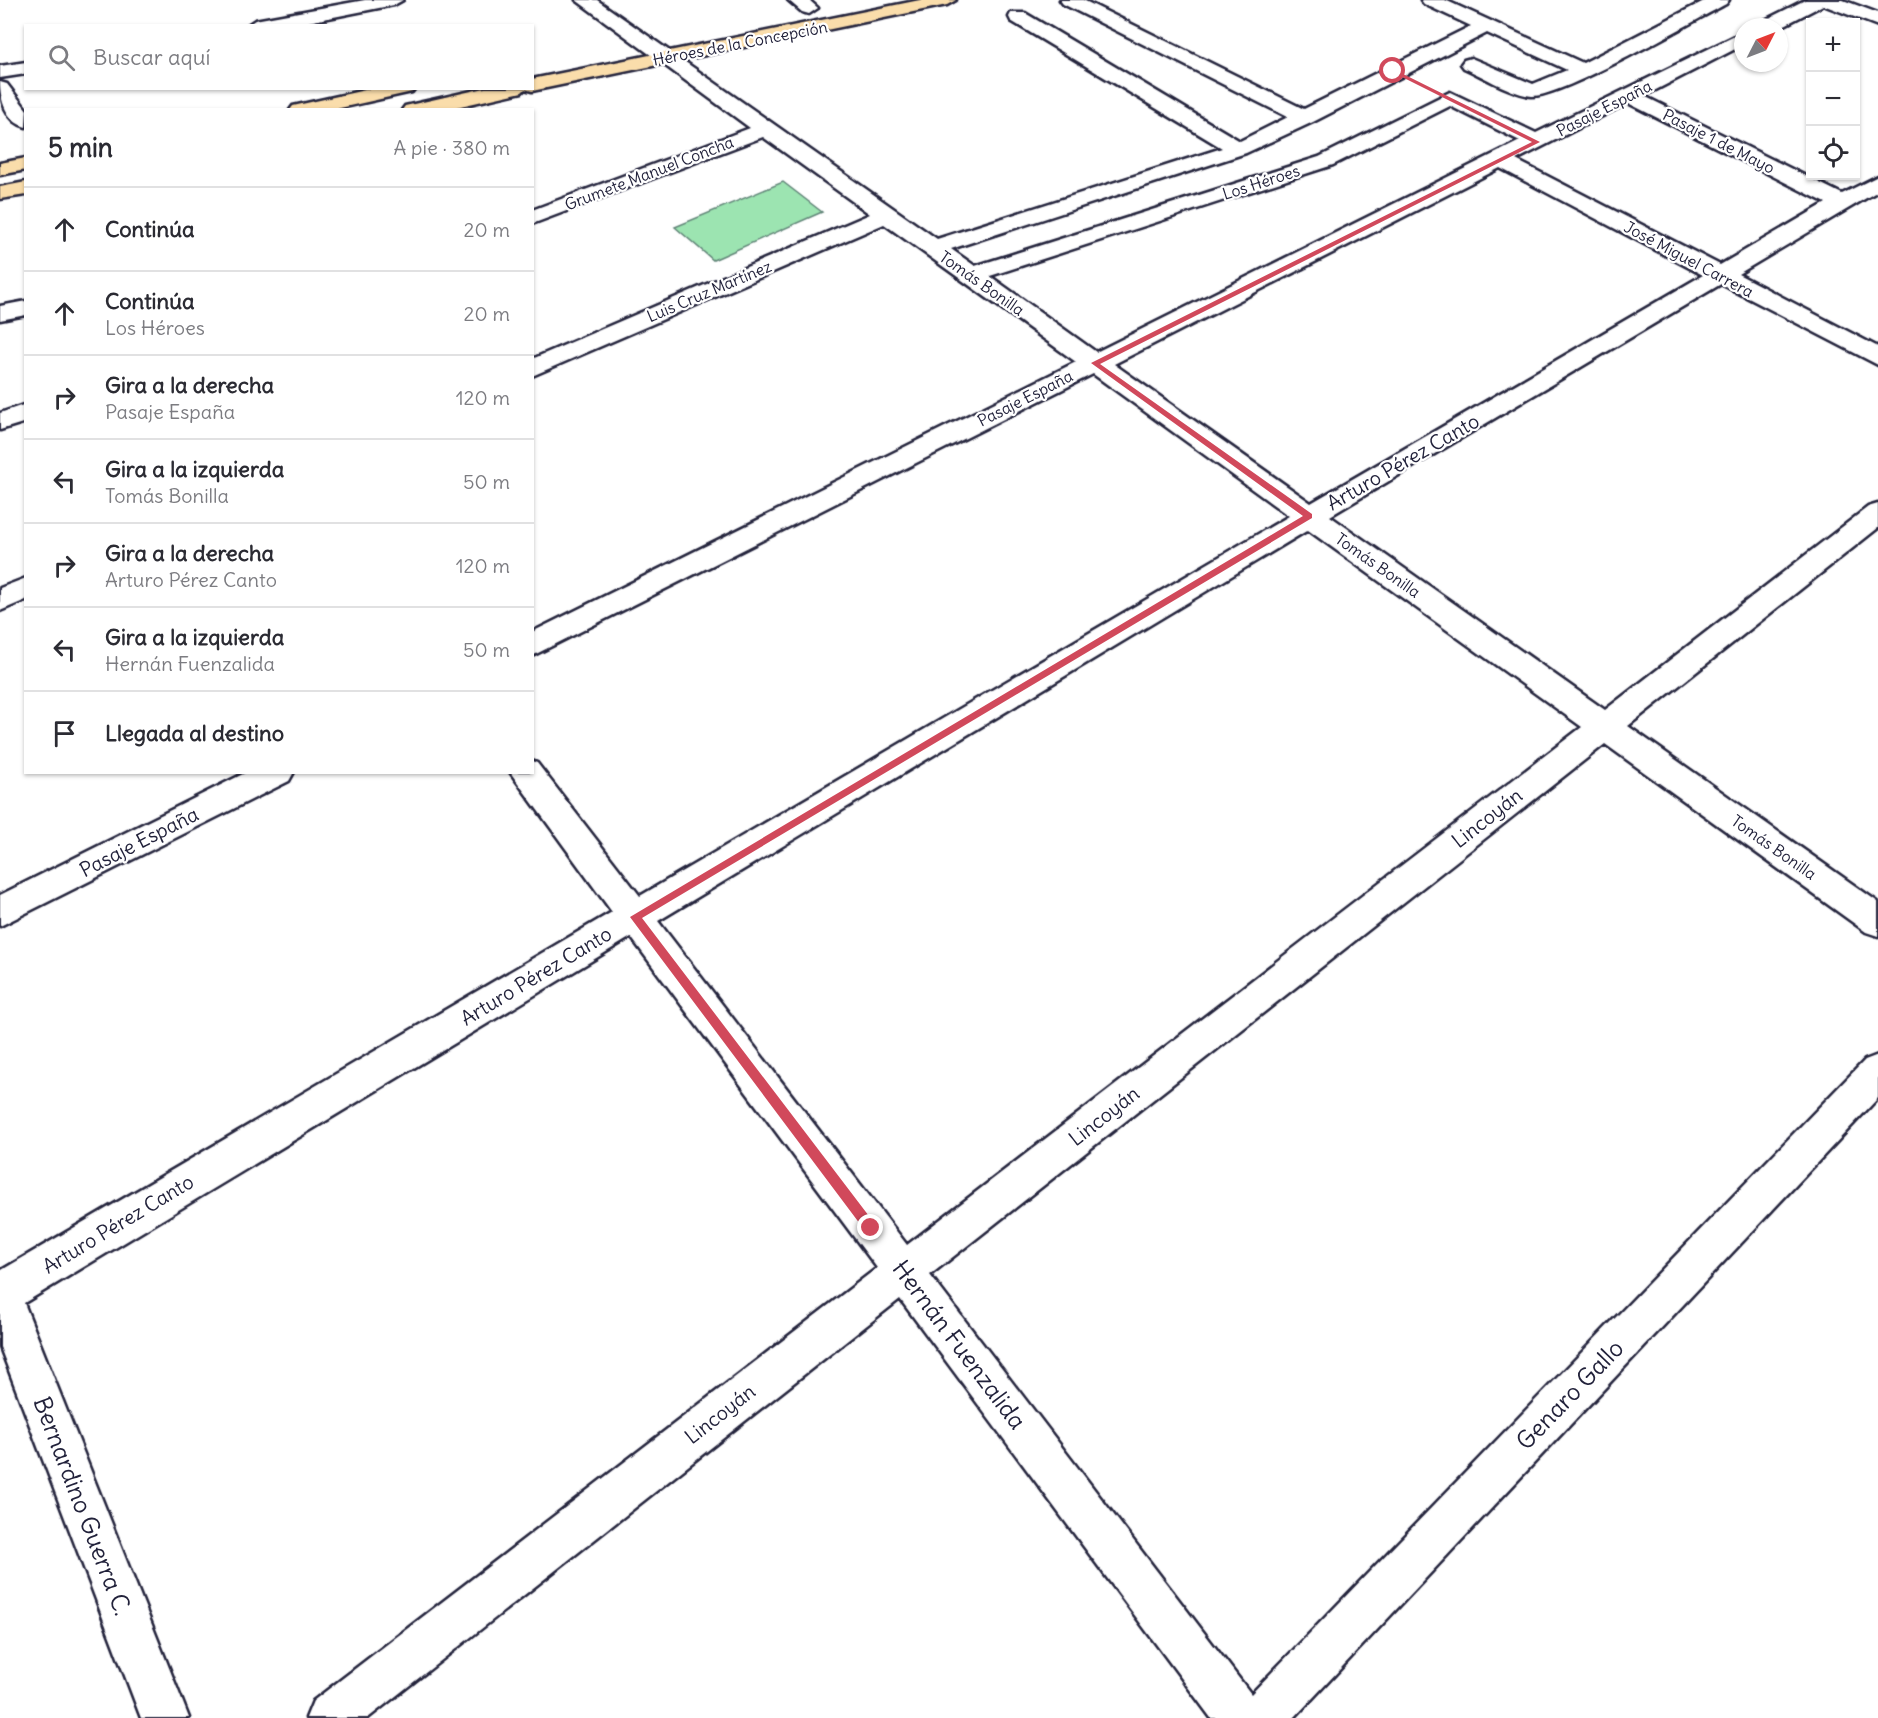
<!DOCTYPE html>
<html lang="es">
<meta charset="utf-8">
<style>
body{margin:0;font-family:Delius,sans-serif;background:#f7f7f7;color:#2b2b33}
.controls{position:absolute;right:18px;top:18px;display:grid;overflow:hidden;border-radius:0px;box-shadow:0 2px 4px #0004}
.controls button{width:54px;height:54px;display:grid;place-items:center;padding:0;border:0;border-bottom:2px solid #e1e1e2;background:#fff;color:#2b2b33;font:30px sans-serif}
.compass{position:absolute;left:1734px;top:18px;width:54px;height:54px;border-radius:50%;background:#fff;box-shadow:0 2px 4px #0004;rotate:48deg}
.stop{position:absolute;width:18px;height:18px;margin:-14px;border:4px solid #d1495b;border-radius:50%;background:#fff}
.stop.end{background:#d1495b;border-color:#fff;box-shadow:0 2px 6px #0008}
.list{margin:0;padding:0;list-style:none}
h2{display:flex;justify-content:space-between;align-items:center;height:78px;margin:0;padding:0 24px;font-size:26px}
h2 small{font-size:20px;font-weight:400;color:#7c7c81}
.list li{display:grid;grid-template-columns:39px 1fr auto;gap:18px;align-items:center;box-sizing:border-box;height:84px;padding:0 24px;border-top:2px solid #e1e1e2}
.list b{display:block;font-size:22px;white-space:nowrap}
.list p{margin:0;font-size:20px;white-space:nowrap;color:#7c7c81}
.list em{font-size:20px;font-style:normal;color:#7c7c81}
.icon{flex:none;width:33px;height:33px;fill:none;stroke:currentColor;stroke-width:2;stroke-linecap:round;stroke-linejoin:round}
.map{position:relative;flex:none;width:1878px;height:1718px;overflow:hidden}
.search{position:absolute;background:#fff;box-shadow:0 2px 4px #0004;left:24px;top:24px;width:510px;height:66px;display:flex;align-items:center;gap:15px;box-sizing:border-box;padding:0 21px;border-radius:0px;color:#7c7c81;font-size:22px}
.panel{position:absolute;background:#fff;box-shadow:0 2px 4px #0004;left:24px;top:108px;width:510px;height:666px;border-radius:0px}
.map>svg:first-child{display:block}
.green{fill:#9ce4b1;stroke:#5f8376;stroke-width:1.5}
.lines{fill:none;stroke-linecap:round;stroke-linejoin:round}
.minor-casing{stroke:#22223b;stroke-width:5}
.major-casing{stroke:#22223b;stroke-width:5}
.minor{fill:#fff;fill-rule:evenodd}
.major{fill:#faddab;fill-rule:evenodd}
.route{fill:#d1495b}
.labels{text-anchor:middle;stroke-width:4.5;stroke-linejoin:round;paint-order:stroke}
.far-street-label{font-size:16px;fill:#22223b;stroke:#fff}
.street-label{font-size:20px;fill:#22223b;stroke:#fff}
.near-street-label{font-size:24px;fill:#22223b;stroke:#fff}
</style>
<div class="map">
<svg width="1878" height="1718" viewBox="0 0 1878 1718">
<rect width="100%" height="100%" fill="#fff"/>
<filter id="ink" filterUnits="userSpaceOnUse"><feTurbulence type="fractalNoise" baseFrequency=".0167" numOctaves="2"/><feDisplacementMap in="SourceGraphic" scale="12" xChannelSelector="R" yChannelSelector="G"/><feConvolveMatrix kernelMatrix="1 2 1 2 8 2 1 2 1" color-interpolation-filters="sRGB"/></filter>
<g filter="url(#ink)">
<path class="green" d="M783,182L822,212L713,260L675,227Z"/>
<g class="lines">
<g class="minor-casing">
<path id="minor" d="M365,0H403L394,5L288,26H246L255,20Z
M576,0H597L937,239L1222,148L1011,21L1009,17L1011,13H1025L1240,141L1288,117L1063,4L1060,0H1083L1304,109L1471,26L1424,4L1421,0H1445L1583,63L1706,0H1729L1726,4C1692,22 1562,97 1532,96C1514,95 1482,76 1464,68L1461,64L1464,60L1471,58L1533,84L1567,70L1487,33L1313,122L1246,153L951,249L975,266L1319,157L1450,92L1536,133L1743,32V45L1644,96L1842,194L1878,176V191L1738,274L1878,347V365L1721,284L1330,516L1605,710L1868,507L1878,504V528L1628,726L1878,902V936L1866,932L1605,744L930,1275L1251,1694L1865,1060L1878,1055V1098L1294,1718H1211L900,1299L368,1718H306L313,1701L877,1268L631,937L24,1303L189,1718H141L0,1347V1271L612,912L510,772H532V761L537,763L640,896L1289,516L1093,374L532,656V632L1076,362L884,224L532,376V359L870,214L763,137L532,224V210L750,128ZM1628,103L1826,203L1720,265L1516,160ZM1450,106L1520,141L1096,352L990,276L1333,165ZM1500,168L1703,275L1311,503L1114,364ZM1308,530L1582,727L907,1245L658,921Z
M788,0H809L818,8L809,14L802,12Z
M1805,0H1843L1878,13V26L1823,5L1779,28L1757,27L1759,23Z
M26,62V74L0,78V66Z
M0,82L7,84L27,110L26,127C6,122 0,99 0,82Z
M26,301V315L0,320V306Z
M26,404V422L0,430V413Z
M26,578V600L0,611V588Z
M247,772H294L289,781L0,926V895Z"/>
</g>
<g class="major-casing">
<path id="major" d="M920,0H956L947,5L532,91L525,89L522,92L443,110H402L405,106L485,88H532V79Z
M374,88H415L412,92L331,110H290L293,106Z
M26,158V170L0,175V163Z
M26,182V195L0,199V187Z"/>
</g>
<use href="#minor" class="minor"/>
<use href="#major" class="major"/>
</g>
</g>
<path class="route" d="M1395,70L1540,142L1100,364L1312,514V518L642,918L875,1224V1232H866L630,917L1303,516L1091,363L1532,142L1390,71Z"/>
<g class="labels">
<g class="far-street-label">
<text transform="translate(740 43) rotate(-11)" y="6">Héroes de la Concepción</text>
<text transform="translate(1604 108) rotate(-27)" y="6">Pasaje España</text>
<text transform="translate(1719 141) rotate(27)" y="6">Pasaje 1 de Mayo</text>
<text transform="translate(649 173) rotate(-21)" y="6">Grumete Manuel Concha</text>
<text transform="translate(1261 182) rotate(-18)" y="6">Los Héroes</text>
<text transform="translate(1689 259) rotate(28)" y="6">José Miguel Carrera</text>
<text transform="translate(982 283) rotate(35)" y="6">Tomás Bonilla</text>
<text transform="translate(709 291) rotate(-23)" y="6">Luis Cruz Martínez</text>
<text transform="translate(1025 398) rotate(-27)" y="6">Pasaje España</text>
<text transform="translate(1378 565) rotate(35)" y="6">Tomás Bonilla</text>
<text transform="translate(1774 847) rotate(35)" y="6">Tomás Bonilla</text>
</g>
<g class="street-label">
<text transform="translate(1403 462) rotate(-30)" y="7">Arturo Pérez Canto</text>
<text transform="translate(1487 818) rotate(-38)" y="7">Lincoyán</text>
<text transform="translate(139 842) rotate(-27)" y="7">Pasaje España</text>
<text transform="translate(536 976) rotate(-31)" y="7">Arturo Pérez Canto</text>
<text transform="translate(1104 1116) rotate(-38)" y="7">Lincoyán</text>
<text transform="translate(118 1224) rotate(-31)" y="7">Arturo Pérez Canto</text>
<text transform="translate(720 1414) rotate(-38)" y="7">Lincoyán</text>
</g>
<g class="near-street-label">
<text transform="translate(959 1345) rotate(53)" y="8">Hernán Fuenzalida</text>
<text transform="translate(1570 1395) rotate(-46)" y="8">Genaro Gallo</text>
<text transform="translate(82 1506) rotate(69)" y="8">Bernardino Guerra C.</text>
</g>
</g>
</svg>
<div class="controls">
<button>+</button>
<button>−</button>
<button><svg class="icon" aria-label="locate" viewBox="0 0 24 24"><circle cx="12" cy="12" r="6"/><path d="M12 2v4M12 18v4M2 12h4M18 12h4"/></svg></button>
</div>
<svg class="compass" viewBox="-18 -18 36 36"><path d="M0-13l5 13h-10z" fill="#e53935"/><path d="M0 13l5-13h-10z" fill="#7c7c81"/></svg>
<div class="stop" style="left:1393px;top:71px"></div>
<div class="stop end" style="left:871px;top:1228px"></div>
<div class="search"><svg class="icon" aria-label="search" viewBox="0 0 24 24"><circle cx="10" cy="10" r="6"/><path d="M15 15l6 6"/></svg>Buscar aquí</div>
<section class="panel">
<h2>5 min<small>A pie · 380 m</small></h2>
<ul class="list">
<li><svg class="icon" aria-label="ahead" viewBox="0 0 24 24"><path d="M12 20V5M6 11l6-6 6 6"/></svg><div><b>Continúa</b></div><em>20 m</em></li>
<li><svg class="icon" aria-label="ahead" viewBox="0 0 24 24"><path d="M12 20V5M6 11l6-6 6 6"/></svg><div><b>Continúa</b><p>Los Héroes</p></div><em>20 m</em></li>
<li><svg class="icon" aria-label="right" viewBox="0 0 24 24"><path d="M7 20v-9h11M14 6l5 5-5 5"/></svg><div><b>Gira a la derecha</b><p>Pasaje España</p></div><em>120 m</em></li>
<li><svg class="icon" aria-label="left" viewBox="0 0 24 24"><path d="M17 20v-9H6M10 6l-5 5 5 5"/></svg><div><b>Gira a la izquierda</b><p>Tomás Bonilla</p></div><em>50 m</em></li>
<li><svg class="icon" aria-label="right" viewBox="0 0 24 24"><path d="M7 20v-9h11M14 6l5 5-5 5"/></svg><div><b>Gira a la derecha</b><p>Arturo Pérez Canto</p></div><em>120 m</em></li>
<li><svg class="icon" aria-label="left" viewBox="0 0 24 24"><path d="M17 20v-9H6M10 6l-5 5 5 5"/></svg><div><b>Gira a la izquierda</b><p>Hernán Fuenzalida</p></div><em>50 m</em></li>
<li><svg class="icon" aria-label="arrive" viewBox="0 0 24 24"><path d="M6 21V4h12l-3 4 3 4H6"/></svg><div><b>Llegada al destino</b></div></li>
</ul>
</section>
</div>
